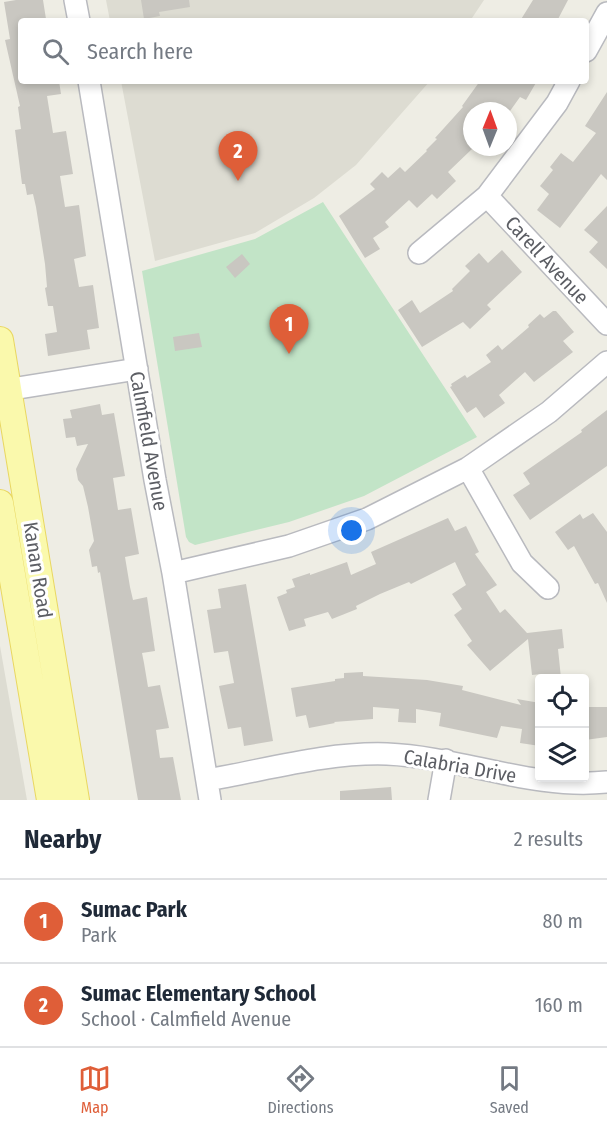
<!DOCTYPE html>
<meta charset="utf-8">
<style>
body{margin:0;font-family:"Fira Sans Condensed",sans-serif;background:#f2f2f3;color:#1f2937}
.controls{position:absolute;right:18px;bottom:18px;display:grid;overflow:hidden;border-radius:6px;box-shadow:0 3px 9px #0003}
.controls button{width:54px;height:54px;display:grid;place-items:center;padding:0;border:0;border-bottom:2px solid #e0e1e3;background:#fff;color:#1f2937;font:30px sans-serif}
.compass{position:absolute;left:463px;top:102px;width:54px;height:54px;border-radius:50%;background:#fff;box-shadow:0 3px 9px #0003;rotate:1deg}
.you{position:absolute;left:352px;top:531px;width:21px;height:21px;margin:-15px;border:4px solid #fff;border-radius:50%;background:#1a73e8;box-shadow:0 0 0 9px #1a73e833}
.badge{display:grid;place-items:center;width:39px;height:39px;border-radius:50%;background:#df5e38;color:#fff;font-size:20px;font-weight:700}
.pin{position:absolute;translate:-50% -50px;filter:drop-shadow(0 2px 3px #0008)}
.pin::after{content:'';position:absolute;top:32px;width:21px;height:18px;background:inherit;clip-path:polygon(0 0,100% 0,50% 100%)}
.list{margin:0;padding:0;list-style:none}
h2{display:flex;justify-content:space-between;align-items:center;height:78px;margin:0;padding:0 24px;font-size:26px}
h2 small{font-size:20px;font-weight:400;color:#747a83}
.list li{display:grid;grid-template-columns:39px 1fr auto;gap:18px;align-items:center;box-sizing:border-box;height:84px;padding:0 24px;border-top:2px solid #e0e1e3}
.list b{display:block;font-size:22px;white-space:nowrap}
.list p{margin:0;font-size:20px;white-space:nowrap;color:#747a83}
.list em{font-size:20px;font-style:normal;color:#747a83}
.icon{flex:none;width:33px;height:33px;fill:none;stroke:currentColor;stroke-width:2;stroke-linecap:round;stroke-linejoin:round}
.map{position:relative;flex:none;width:607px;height:800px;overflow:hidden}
.search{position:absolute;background:#fff;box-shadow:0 3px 9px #0003;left:18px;right:18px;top:18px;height:66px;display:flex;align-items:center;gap:15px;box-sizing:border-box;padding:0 21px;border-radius:6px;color:#747a83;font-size:22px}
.sheet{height:246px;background:#fff}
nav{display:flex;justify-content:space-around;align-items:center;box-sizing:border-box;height:84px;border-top:2px solid #e0e1e3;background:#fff;font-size:16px;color:#747a83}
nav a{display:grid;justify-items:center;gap:3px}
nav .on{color:#df5e38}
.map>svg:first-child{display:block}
.education{fill:#dddcd2}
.green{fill:#c2e4c7}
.building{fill:#c9c7c1}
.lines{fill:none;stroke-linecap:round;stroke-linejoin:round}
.minor-casing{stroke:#b9babf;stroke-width:24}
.major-casing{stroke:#e9d761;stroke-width:28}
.minor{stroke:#fff;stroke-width:21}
.major{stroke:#faf9ac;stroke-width:26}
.labels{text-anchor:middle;stroke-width:6;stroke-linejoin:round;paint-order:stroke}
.street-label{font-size:20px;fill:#5c5e64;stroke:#fff}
</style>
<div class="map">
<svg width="607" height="800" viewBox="0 0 607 800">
<rect width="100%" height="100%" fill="#eeede4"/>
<path class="education" d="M106,0H484L470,21H110Z
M121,81H430L356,165L314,198L255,233L155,261Z
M0,646L27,800H0Z"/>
<path class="green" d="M323,202L477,437L364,496L289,522L195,545L189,542L186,537L142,271L255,239Z"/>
<path class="building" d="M16,0H43L46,19L21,21V81H59L61,94L47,96L53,133L66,131L73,174L60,176L65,207L79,205L86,256L74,259L79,287L93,285L99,328L87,330L90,349L48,356L45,334L57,332L53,306H48L45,288L47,287L45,264L36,207L33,194L27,195L25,184H22L15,130L21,129L18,107L20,106L5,40L10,39L4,2Z
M141,0H189L190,7L159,12L160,16L144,19Z
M533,0H568L557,21H520Z
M480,81H537L526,100L520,97L510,111H472V149L448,172L456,181L437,199L432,194L417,208L409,200L385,222L389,227L373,238L380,249L365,258L339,216L375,189L370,184L382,172L388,178L400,167L405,172L427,151L426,150L437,139L435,138L463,107L462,106Z
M607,92V180L601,174L560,228L537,210L549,194L540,186L553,170L550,167L561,153L573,162L596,133L585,126Z
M607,206V269L589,252L598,242L584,230Z
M502,250L522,272L487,305L491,309L470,329L463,322L422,347L398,310L412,300L420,313L453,291L452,289L470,271L465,266L479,253L488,263Z
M242,254L250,264L235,278L226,267Z
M553,311H556L574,332L563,341L573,352L534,382L525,372L499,395L505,403L484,418L476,407L467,413L450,387L452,386L451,384L465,375L467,378L491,362L486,355L498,345L502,350L529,327L528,325L540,314L544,318Z
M199,333L202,347L175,351L173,337Z
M100,404L102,415L114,413L125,476L113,478L118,510L131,508L139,554L125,557L130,587L133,600L147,597L155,651L142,653L144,663L148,687L160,685L169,728L156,730L160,758L173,757L181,800H138L136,789L100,572L98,573L97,566L92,567L89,550L94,541L88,507L83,486L78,480L76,469L88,444L77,446L75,437L66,438L63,419L72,418L70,410Z
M607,410V466L530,520L513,495L530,484L523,473L582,432L581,430Z
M593,513L607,532V603L598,583L595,584L574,546L568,550L555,532L580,514L583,519Z
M448,518L455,531L466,526L479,552L475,554L497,585L486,592L500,613L505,609L527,633L562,629L564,648L558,649L561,678H542L541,674L532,675L528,639L490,671L467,645L472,641L454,615L462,609L452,594L466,585L455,562L411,584L409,582L380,594L356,606L357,609L332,619L328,612L304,619L306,626L289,631L277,597L287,593L286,590L295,587L292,579L310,573V575L347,562L351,575L376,564L371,552Z
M246,584L273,741L244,746L241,727L228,729L219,686L234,683L228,651L214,653L207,610L221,608L218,589Z
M363,672V676L427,680L463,686L462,690L521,705L517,699L540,703V746L520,743L522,729L501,726L497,738L439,726L441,713L416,709V723L398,722L399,709L373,707V719L334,722L335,723L309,728L306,715L296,717L291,688L335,681V679L344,678V673Z
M585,707H607V737L585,740Z
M391,787L392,800H340V791Z"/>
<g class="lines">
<g class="minor-casing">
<path id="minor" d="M75,0L79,21
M586,51L607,13
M89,81L155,480L173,573L210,800
M487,196L607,324
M419,253L487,196L557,103L569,81
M0,391L137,369
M468,468L522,563L548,588
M173,573L289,546L367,519L468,468L549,412L607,362
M207,780C266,770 326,752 387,754C461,757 533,790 607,782
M439,800L446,760"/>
</g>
<g class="major-casing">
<path id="major" d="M0,340L76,800
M0,503L50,800"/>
</g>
<use href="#minor" class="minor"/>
<use href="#major" class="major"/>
</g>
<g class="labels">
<g class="street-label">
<text transform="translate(547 260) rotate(47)" y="7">Carell Avenue</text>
<text transform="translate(149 441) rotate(80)" y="7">Calmfield Avenue</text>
<text transform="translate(38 570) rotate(81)" y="7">Kanan Road</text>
<text transform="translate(460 766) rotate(10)" y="7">Calabria Drive</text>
</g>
</g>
</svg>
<div class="controls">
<button><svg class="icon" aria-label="locate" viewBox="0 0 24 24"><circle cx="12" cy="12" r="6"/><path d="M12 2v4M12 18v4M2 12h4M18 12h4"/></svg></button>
<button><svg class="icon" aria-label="layers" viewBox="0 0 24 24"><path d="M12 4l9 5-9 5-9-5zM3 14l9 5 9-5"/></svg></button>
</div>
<svg class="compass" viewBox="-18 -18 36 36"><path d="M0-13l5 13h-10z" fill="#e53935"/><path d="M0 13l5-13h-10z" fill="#747a83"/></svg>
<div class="you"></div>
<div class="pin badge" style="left:289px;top:354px">1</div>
<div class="pin badge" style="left:238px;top:181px">2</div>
<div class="search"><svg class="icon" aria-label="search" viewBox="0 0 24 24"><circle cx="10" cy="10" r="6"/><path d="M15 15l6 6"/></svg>Search here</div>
</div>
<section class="sheet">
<h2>Nearby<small>2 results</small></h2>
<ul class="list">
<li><span class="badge">1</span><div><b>Sumac Park</b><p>Park</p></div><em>80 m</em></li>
<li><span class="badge">2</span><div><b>Sumac Elementary School</b><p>School · Calmfield Avenue</p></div><em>160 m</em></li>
</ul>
</section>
<nav>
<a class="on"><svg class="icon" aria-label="map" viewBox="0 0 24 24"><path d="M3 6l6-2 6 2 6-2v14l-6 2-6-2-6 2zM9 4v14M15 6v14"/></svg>Map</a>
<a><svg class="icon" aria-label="directions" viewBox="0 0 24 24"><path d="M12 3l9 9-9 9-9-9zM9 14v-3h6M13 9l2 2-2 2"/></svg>Directions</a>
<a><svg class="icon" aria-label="saved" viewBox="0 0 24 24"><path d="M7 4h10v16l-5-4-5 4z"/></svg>Saved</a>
</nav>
